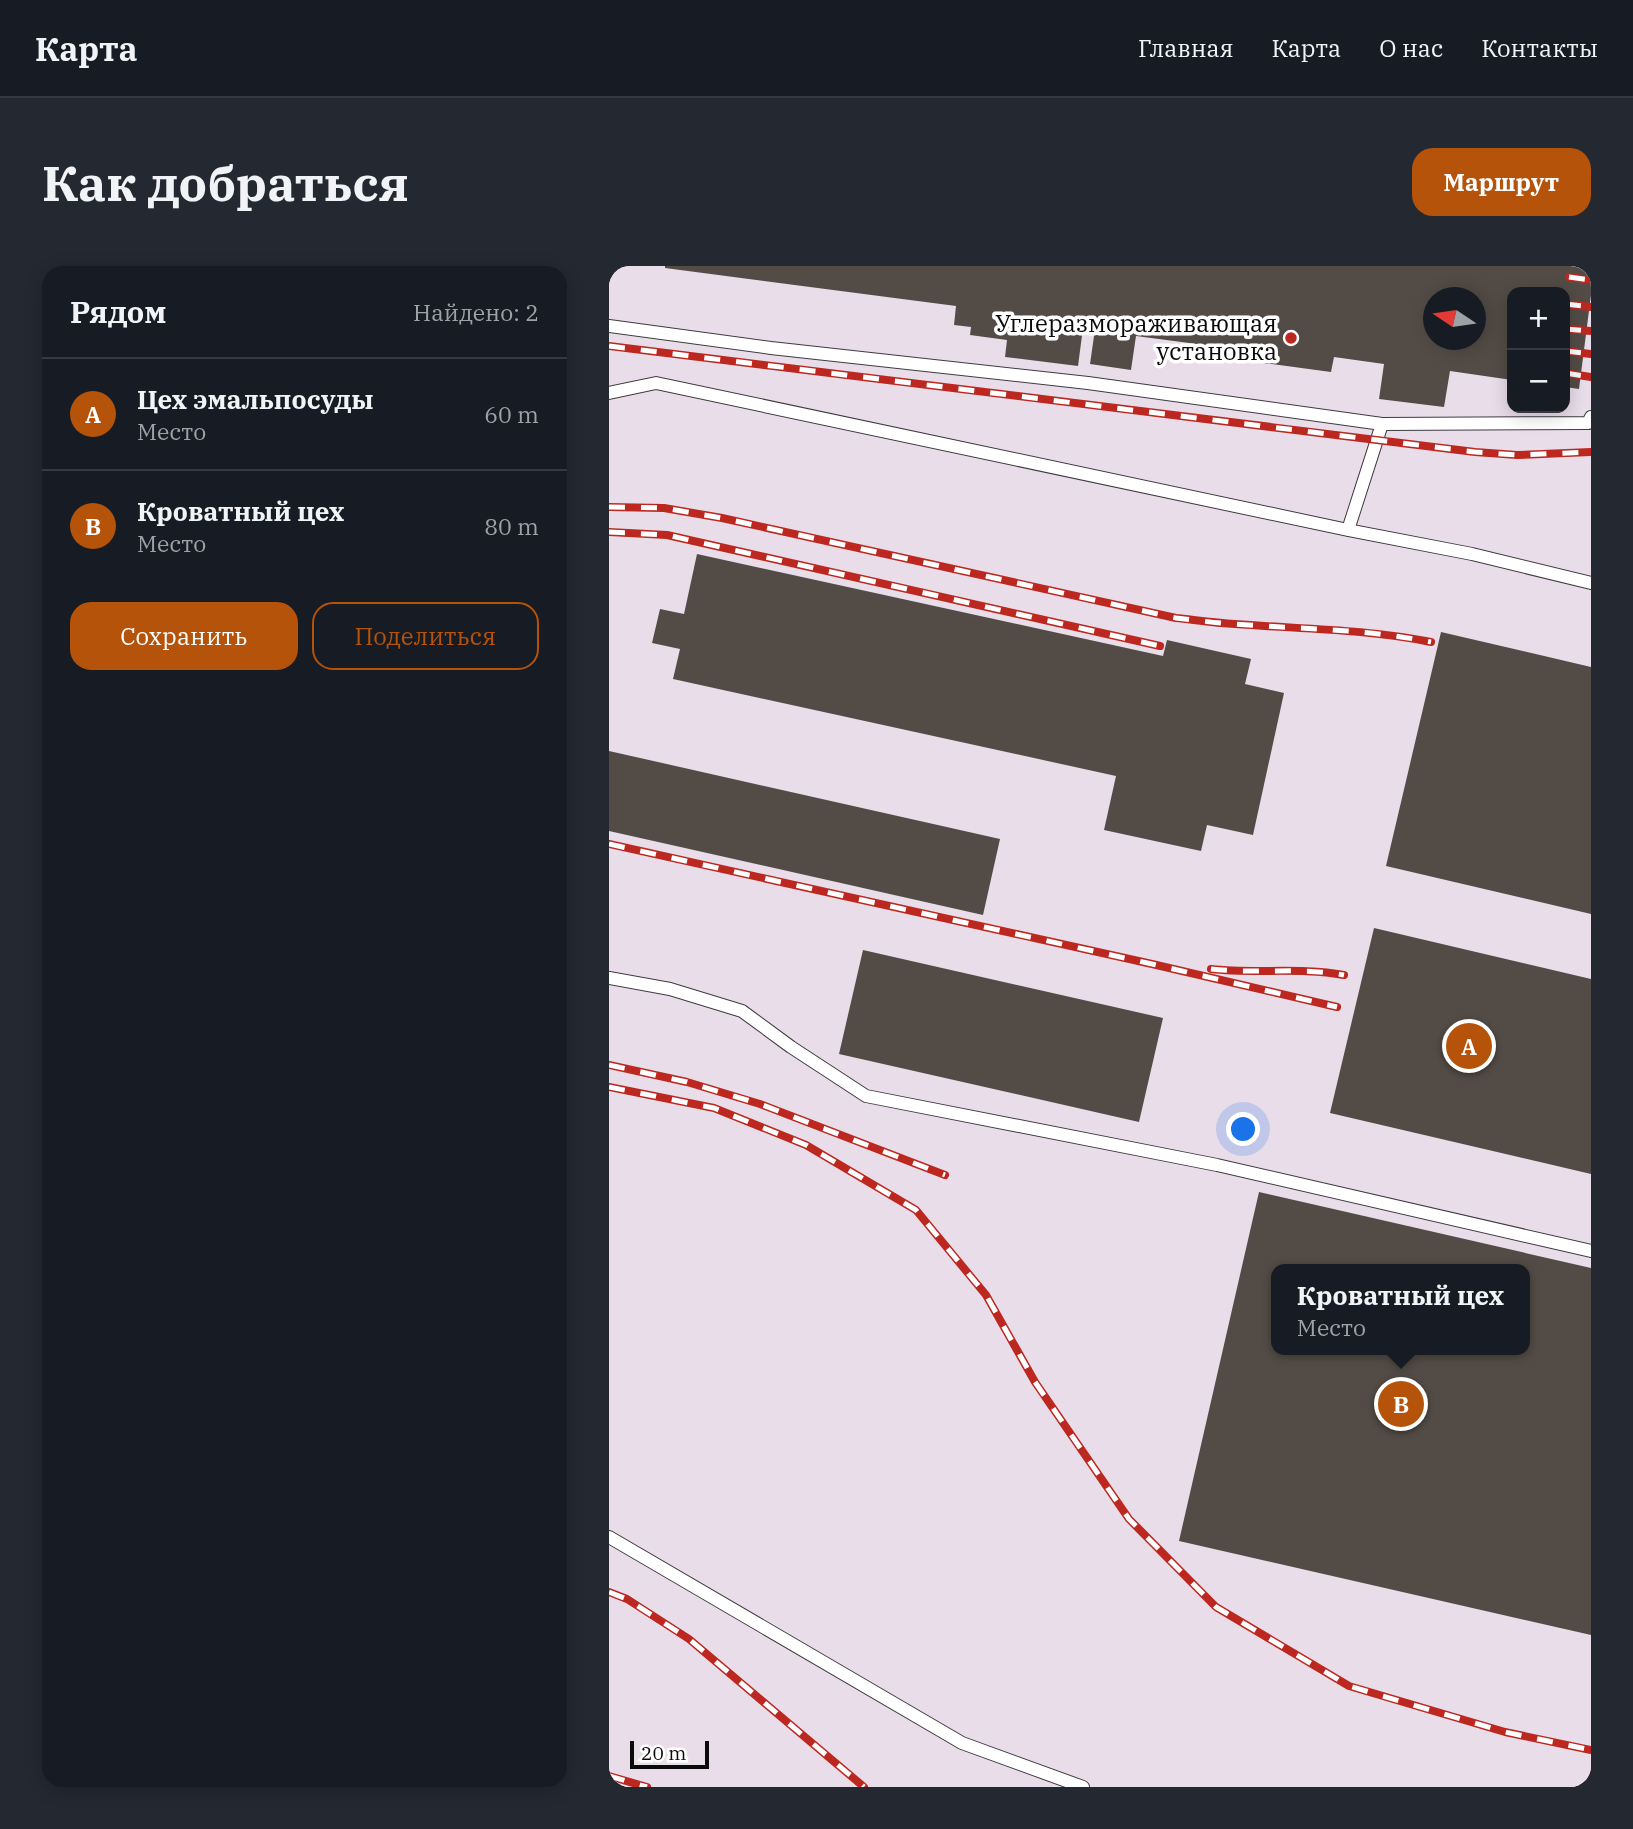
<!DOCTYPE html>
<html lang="ru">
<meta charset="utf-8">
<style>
body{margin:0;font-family:"IBM Plex Serif",serif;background:#242831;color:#f1f3f6}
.controls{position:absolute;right:21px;top:21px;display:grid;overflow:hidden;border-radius:14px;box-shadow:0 4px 18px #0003}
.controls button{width:63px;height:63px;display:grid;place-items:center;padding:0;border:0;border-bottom:2px solid #363941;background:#171b24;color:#f1f3f6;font:35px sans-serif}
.compass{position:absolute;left:814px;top:21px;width:63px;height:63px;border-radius:50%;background:#171b24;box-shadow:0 4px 18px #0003;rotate:283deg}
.scale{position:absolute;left:21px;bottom:18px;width:79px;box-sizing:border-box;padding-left:7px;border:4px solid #0a0a0a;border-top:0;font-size:19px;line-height:24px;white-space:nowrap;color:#0a0a0a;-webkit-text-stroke:5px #fff;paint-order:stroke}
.you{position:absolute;left:635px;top:864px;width:24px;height:24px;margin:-18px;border:5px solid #fff;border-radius:50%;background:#1a73e8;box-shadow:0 0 0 10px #1a73e833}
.badge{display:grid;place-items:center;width:46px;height:46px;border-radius:50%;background:#b45309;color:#fff;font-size:23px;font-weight:700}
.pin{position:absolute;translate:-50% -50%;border:4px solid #fff;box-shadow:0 2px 7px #0006}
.popup{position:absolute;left:662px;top:998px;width:259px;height:91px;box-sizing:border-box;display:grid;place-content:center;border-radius:14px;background:#171b24;filter:drop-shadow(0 2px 5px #0005);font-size:23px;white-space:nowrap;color:#9ea1a6}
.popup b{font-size:26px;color:#f1f3f6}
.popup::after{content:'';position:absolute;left:50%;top:100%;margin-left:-14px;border:14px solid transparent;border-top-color:#171b24}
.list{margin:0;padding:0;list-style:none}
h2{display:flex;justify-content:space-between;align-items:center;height:91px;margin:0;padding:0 28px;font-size:30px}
h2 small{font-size:23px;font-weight:400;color:#9ea1a6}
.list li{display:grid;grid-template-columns:46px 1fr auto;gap:21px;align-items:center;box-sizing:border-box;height:112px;padding:0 28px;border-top:2px solid #363941}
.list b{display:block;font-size:26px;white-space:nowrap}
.list p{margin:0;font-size:23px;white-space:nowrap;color:#9ea1a6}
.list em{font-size:23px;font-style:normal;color:#9ea1a6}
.actions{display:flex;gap:14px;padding:21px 28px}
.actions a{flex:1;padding:16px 0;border:2px solid #b45309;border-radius:21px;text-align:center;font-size:24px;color:#b45309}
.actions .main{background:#b45309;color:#fff}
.map{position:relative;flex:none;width:982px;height:1521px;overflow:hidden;border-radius:21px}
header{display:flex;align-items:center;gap:42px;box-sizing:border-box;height:98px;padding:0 35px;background:#171b24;border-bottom:2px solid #363941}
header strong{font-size:33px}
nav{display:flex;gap:38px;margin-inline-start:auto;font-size:24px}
.intro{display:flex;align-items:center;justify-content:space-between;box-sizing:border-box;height:168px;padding:0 42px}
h1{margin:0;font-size:49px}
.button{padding:18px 32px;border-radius:21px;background:#b45309;color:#fff;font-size:24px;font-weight:700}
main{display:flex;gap:42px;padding:0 42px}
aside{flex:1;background:#171b24;border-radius:21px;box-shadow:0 4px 18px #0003}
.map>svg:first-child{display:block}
.industrial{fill:#eaddea;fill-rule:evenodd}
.building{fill:#534c46;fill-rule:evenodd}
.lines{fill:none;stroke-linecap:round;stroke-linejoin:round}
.service-casing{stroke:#3d3d3d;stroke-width:14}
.service{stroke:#fff;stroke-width:12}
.rail-casing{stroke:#bc281f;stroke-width:8}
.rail{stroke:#fff;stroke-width:5;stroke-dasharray:16;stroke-linecap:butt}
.poi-dot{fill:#bc281f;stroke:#fff;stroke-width:2.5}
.labels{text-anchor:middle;stroke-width:7;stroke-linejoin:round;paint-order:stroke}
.poi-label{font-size:24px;fill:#0a0a0a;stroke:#fff;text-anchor:end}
</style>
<header>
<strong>Карта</strong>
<nav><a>Главная</a><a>Карта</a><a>О нас</a><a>Контакты</a></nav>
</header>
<div class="intro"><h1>Как добраться</h1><a class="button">Маршрут</a></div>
<main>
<aside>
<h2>Рядом<small>Найдено: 2</small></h2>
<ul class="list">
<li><span class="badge">A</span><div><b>Цех эмальпосуды</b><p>Место</p></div><em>60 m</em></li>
<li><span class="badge">B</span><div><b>Кроватный цех</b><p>Место</p></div><em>80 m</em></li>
</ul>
<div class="actions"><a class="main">Сохранить</a><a>Поделиться</a></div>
</aside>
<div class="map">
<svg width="982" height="1521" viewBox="0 0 982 1521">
<rect width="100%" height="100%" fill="#fffde7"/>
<path class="industrial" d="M0,0H982V1521H0ZM903,26H956V142H903ZM824,32H866V74H824ZM668,1003H916V1084H668Z"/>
<path class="building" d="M56,0H982V29L970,123L956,121V26H903V114L841,105L835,141L770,133L775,98L725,91L722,106L632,94L633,84L527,70L522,104L481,98L486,63L474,62L469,100L396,91L398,74L361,69L362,61L345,59L347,40L56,2ZM824,32H866V74H824Z
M88,288L554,390L558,374L642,393L636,418L675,427L644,569L598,559L592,585L495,564L507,510L64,413L71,383L43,377L51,343L75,348Z
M832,366L982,401V648L777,600Z
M0,485L391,573L374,649L0,565Z
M765,662L982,713V908L721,847Z
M254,684L554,752L530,856L230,788Z
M650,926L982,1002V1369L570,1275ZM668,1003H916V1084H668Z"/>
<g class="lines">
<g class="service-casing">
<path id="service" d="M0,60L162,82L479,117L773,158
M0,127L47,117L739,264L863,288L982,317
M739,264L773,158L979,157L982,151
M0,712L61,723L133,745L182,781L257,830L608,899L982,985
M0,1271L353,1477L474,1521"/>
</g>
<use href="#service" class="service"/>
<g class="rail-casing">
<path id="rail" d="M960,11L982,14
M956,38L982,41
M956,63L982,65
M0,80L866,186L908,189L982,186
M956,85L982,88
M956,107L982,111
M0,241L55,242L113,252L567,352C586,354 606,357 626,358C692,363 757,363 822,376
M0,266L58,269L551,380
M0,578L543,698L728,741
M602,703C646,708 691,701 735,709
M0,799L78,816L151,838L336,909
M0,821L105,842L197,879L307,944L377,1029L426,1116L520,1253L607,1341L740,1420L896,1466L982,1484
M0,1326L18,1333L80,1373L255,1521
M0,1510L38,1521"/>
</g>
<use href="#rail" class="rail"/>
</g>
<circle class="poi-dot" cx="682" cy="72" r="7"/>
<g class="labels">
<g class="poi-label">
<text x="668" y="66">Углеразмораживающая<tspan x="668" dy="28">установка</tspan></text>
</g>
</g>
</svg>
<div class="controls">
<button>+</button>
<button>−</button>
</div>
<svg class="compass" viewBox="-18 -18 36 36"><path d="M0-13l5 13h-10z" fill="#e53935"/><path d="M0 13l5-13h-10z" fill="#9ea1a6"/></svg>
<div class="scale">20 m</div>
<div class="you"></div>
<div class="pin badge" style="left:860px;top:780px">A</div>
<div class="pin badge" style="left:792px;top:1138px">B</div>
<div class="popup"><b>Кроватный цех</b>Место</div>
</div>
</main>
